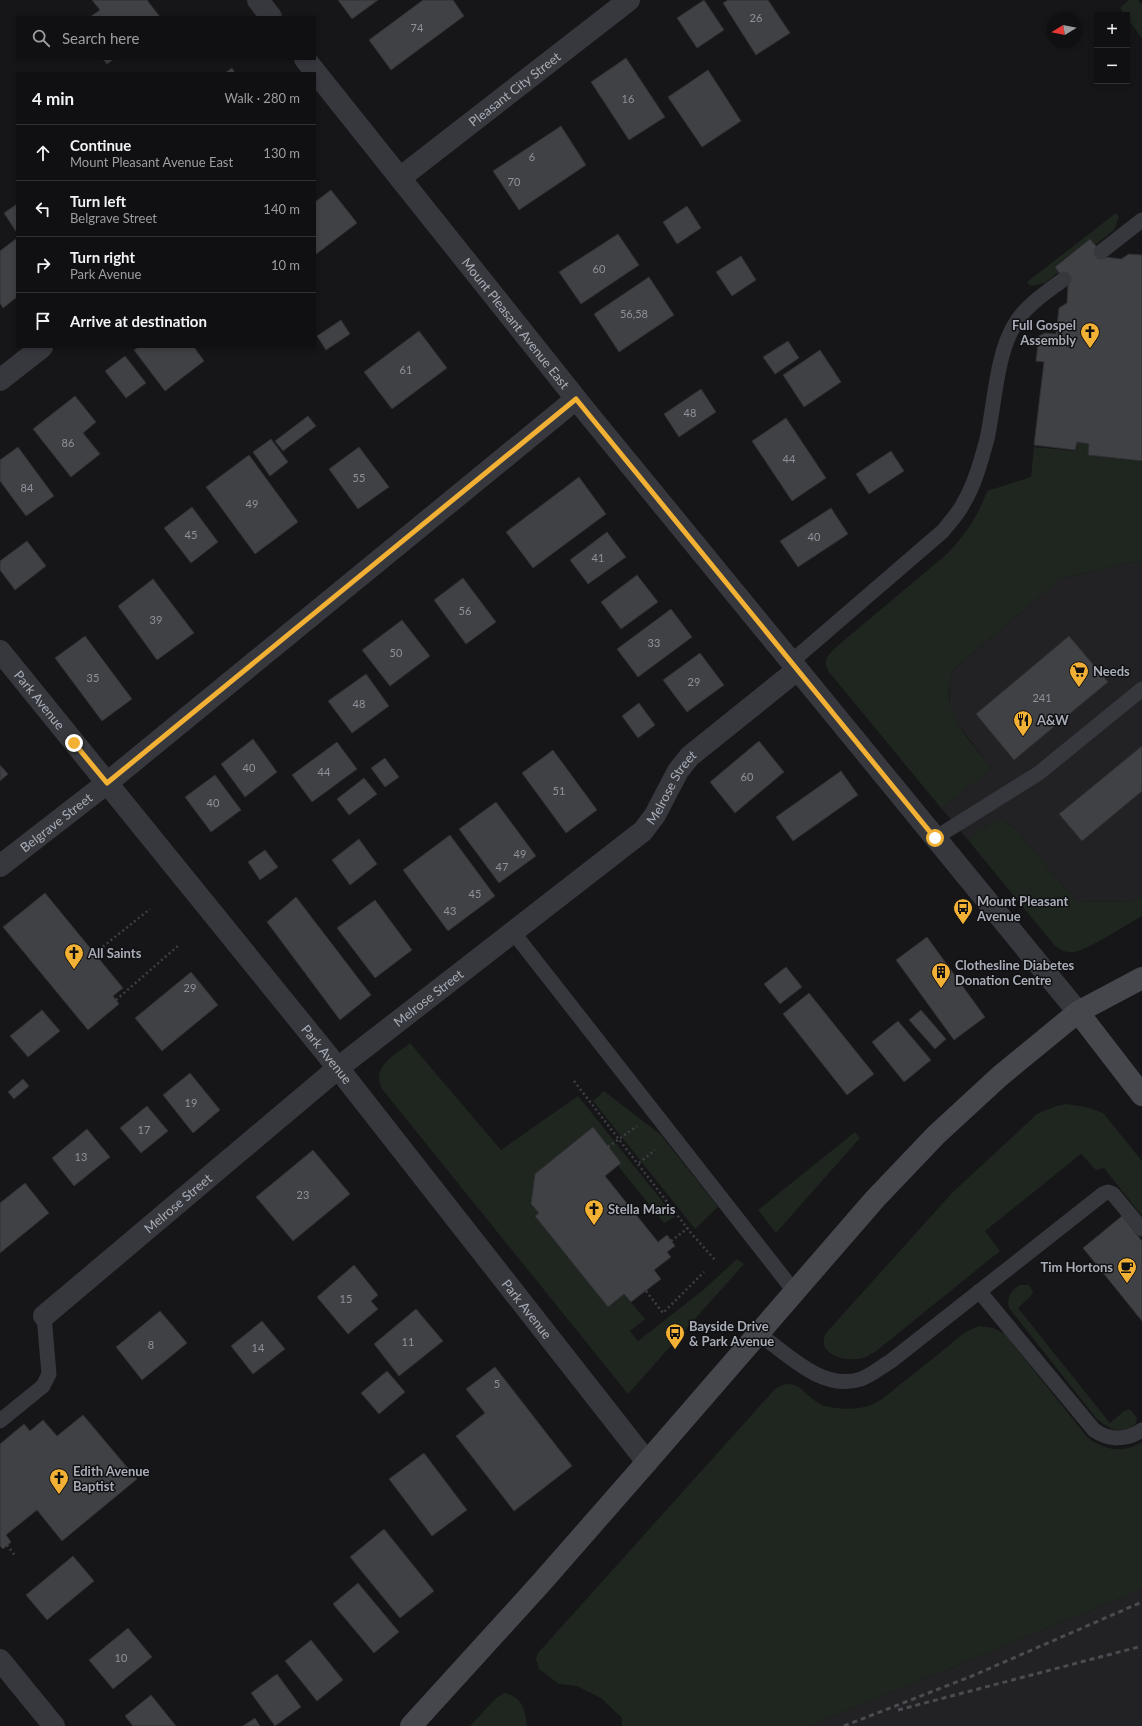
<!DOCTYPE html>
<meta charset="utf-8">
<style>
body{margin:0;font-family:Lato,sans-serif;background:#19191b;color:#f1f3f6}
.controls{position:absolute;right:12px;top:12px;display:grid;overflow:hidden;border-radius:0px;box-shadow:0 2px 6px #0003}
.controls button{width:36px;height:36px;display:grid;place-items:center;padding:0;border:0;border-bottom:1px solid #303032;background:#101012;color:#f1f3f6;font:20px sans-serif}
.compass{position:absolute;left:1046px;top:12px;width:36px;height:36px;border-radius:50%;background:#101012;box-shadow:0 2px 6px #0003;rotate:260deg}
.stop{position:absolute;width:12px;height:12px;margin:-9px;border:3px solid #f2b134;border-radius:50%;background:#fff}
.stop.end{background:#f2b134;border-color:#fff;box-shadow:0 1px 4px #0008}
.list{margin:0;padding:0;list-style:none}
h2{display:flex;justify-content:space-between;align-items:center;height:52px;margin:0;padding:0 16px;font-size:17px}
h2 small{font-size:13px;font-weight:400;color:#9c9d9f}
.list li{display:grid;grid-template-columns:26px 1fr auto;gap:12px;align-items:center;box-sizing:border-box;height:56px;padding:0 16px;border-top:1px solid #303032}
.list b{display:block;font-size:15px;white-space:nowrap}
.list p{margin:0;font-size:13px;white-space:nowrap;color:#9c9d9f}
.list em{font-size:13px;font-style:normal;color:#9c9d9f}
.icon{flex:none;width:22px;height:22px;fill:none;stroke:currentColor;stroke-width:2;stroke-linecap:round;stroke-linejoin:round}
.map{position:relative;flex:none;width:1142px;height:1726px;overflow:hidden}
.search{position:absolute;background:#101012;box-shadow:0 2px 6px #0003;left:16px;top:16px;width:300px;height:44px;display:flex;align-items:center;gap:10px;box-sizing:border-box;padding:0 14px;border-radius:0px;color:#9c9d9f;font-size:15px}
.panel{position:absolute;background:#101012;box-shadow:0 2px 6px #0003;left:16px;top:72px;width:300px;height:276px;border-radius:0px}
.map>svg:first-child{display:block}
.built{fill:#222225}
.green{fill:#1e261f}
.building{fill:#404145;stroke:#303034}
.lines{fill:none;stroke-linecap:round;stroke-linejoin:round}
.path{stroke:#3d3f44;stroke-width:2.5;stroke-dasharray:2 3;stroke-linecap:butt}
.service{stroke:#37383d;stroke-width:15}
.minor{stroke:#37383d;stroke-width:22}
.tertiary{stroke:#37383d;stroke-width:22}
.secondary{stroke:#45474d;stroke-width:22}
.rail{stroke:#4a4c52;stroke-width:3;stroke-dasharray:5 4;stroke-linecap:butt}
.route{stroke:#f2b134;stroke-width:5}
.labels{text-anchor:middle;stroke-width:3;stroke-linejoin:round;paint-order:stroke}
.number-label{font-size:11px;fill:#8e929b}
.street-label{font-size:13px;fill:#a8adb8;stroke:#111113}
.poi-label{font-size:13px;font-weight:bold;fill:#a8adb8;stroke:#111113;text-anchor:start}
</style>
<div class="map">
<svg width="1142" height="1726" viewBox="0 0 1142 1726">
<rect width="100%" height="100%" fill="#161618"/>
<path class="built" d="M1136,561L1142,562V896L1133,901L1077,902L1014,828L1004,821H997L989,824L968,840L941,808L992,769L954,719L950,707L949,681L953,670L1060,579Z
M1142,1588V1726H809L1116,1600Z"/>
<path class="green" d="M1129,0H1138L1142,5V38L1127,18V15H1125L1120,8Z
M1116,213L1119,217L1114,230L1095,245L1090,239L1055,266L1059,272L1045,283L1030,286L1027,282Z
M1077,442L1089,444L1088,455L1142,462V562L1136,561L1060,579L953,670C937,712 969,738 992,769L941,808L829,672C823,661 826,657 835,648L947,554C964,536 979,515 987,491L1031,477L1034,447L1075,451Z
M997,821H1004L1014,828L1077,902L1133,901L1142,896V916C1129,923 1085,952 1073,952C1066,953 1061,950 1055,946L968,840L989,824Z
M410,1043L501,1150L578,1096L675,1217L664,1223L618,1166L621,1163L531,1204L539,1213L535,1216L608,1307L624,1294L645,1319L630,1331L638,1341L702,1291L737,1259L744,1264L628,1394L382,1089C371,1066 394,1056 410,1043Z
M604,1091L661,1135L718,1207L695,1229L593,1101Z
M1066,1104L1086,1107L1103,1113L1142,1161V1216L1104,1168L1096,1170L1081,1154L985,1231L1000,1251L875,1352C869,1355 864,1359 857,1359C842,1361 816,1353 826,1333L952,1193L1037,1114L1056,1106Z
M855,1132L860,1138L776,1233L758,1210Z
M1020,1285H1029L1033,1292L1031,1296L1018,1308L1110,1423L1124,1411L1130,1409L1137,1418C1137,1429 1121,1432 1112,1429C1106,1426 1101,1422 1096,1418L1009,1308C1006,1298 1011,1290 1020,1285Z
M979,1326L993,1328L1005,1334L1088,1438C1106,1450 1122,1454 1142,1442V1588L1116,1600L809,1726H622V1718L601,1698L577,1686L559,1684L539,1669L536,1659L538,1653L775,1389C798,1373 805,1399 825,1406C837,1409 855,1410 868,1406C879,1403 889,1394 898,1386C913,1375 927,1363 941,1352C953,1342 964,1331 979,1326Z
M504,1693C523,1697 525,1710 527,1726H470L496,1698Z"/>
<path class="building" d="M92,0H147L160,17H90L100,10Z
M338,0H378L352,19Z
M423,0H453L464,16L391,70L369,40Z
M704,0L724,30L697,48L677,18Z
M728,0H768L790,33L756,55L723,3Z
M626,58L665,117L629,140L591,82Z
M103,59H114L107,64Z
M232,68L235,73H225Z
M708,70L741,121L702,147L668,97Z
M561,126L586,165L519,210L493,171Z
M331,190L357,223L315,255V202Z
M17,204V233L4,213Z
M687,206L701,228L677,244L663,222Z
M618,234L639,265L581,304L559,272Z
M17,238V297L3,308L0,303V251Z
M1090,239L1105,257L1121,259L1129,254L1142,255V461L1088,455L1089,444L1077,442L1075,450L1034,445L1044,362L1036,361L1039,336L1045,333L1056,334L1059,308L1067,303L1068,285L1055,267Z
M741,256L756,280L732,296L716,272Z
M649,277L674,315L619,352L594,314Z
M341,320L350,334L326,350L317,336Z
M419,331L447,368L392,409L364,372Z
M788,341L799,358L775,374L763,357Z
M139,347H194L204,361L165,391L134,350Z
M820,350L841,382L804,407L783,375Z
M125,356L146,383L126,398L105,371Z
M701,389L716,412L679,437L664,414Z
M75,396L96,422L83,433L100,454L71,477L33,429Z
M308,416L316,426L283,451L275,441Z
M786,418L826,478L792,501L752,441Z
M271,439L288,462L270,476L253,452Z
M18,447L54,496L26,516L0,481V460Z
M359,447L389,487L358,509L329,469Z
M891,451L904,471L869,494L856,474Z
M249,455L298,522L255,554L206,487Z
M579,477L606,514L533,568L506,532Z
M192,507L218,542L191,563L164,528Z
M831,508L848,534L798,567L780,541Z
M607,532L626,557L588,584L570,560Z
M27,541L46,566L15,590L0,570V561Z
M637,575L658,602L621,629L601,602Z
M463,578L496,622L466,644L434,600Z
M153,579L194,633L157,660L118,606Z
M671,609L692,637L638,677L617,649Z
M402,620L430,656L390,686L362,650Z
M85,636L132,699L102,721L55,658Z
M1069,636L1108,682L1014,760L976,714Z
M700,653L724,685L687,712L663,680Z
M366,674L389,706L352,733L328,701Z
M639,703L655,725L638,738L622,716Z
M253,739L277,772L245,797L221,764Z
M759,741L784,772L735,813L710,782Z
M337,742L357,769L312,802L292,775Z
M1142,746V791L1082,841L1059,814Z
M553,750L597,810L566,833L522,773Z
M385,758L399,777L385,787L371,768Z
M0,765L8,774L0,781Z
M841,771L858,795L793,841L776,817Z
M215,775L241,810L211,832L185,797Z
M364,778L377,794L349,815L337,799Z
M496,802L536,856L499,883L459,829Z
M450,835L495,896L448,931L403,870Z
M359,839L377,864L350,885L332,860Z
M265,850L278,867L260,880L248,862Z
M45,893L123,988L113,996L119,1004L88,1030L3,927Z
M296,897L371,995L340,1020L267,922Z
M375,900L412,950L375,978L337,928Z
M927,937L985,1017L954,1040L896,960Z
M786,967L802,987L780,1004L764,984Z
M191,972L218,1005L162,1051L135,1018Z
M809,993L874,1074L847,1095L783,1014Z
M42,1010L60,1031L28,1057L10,1036Z
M921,1010L946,1039L935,1049L909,1020Z
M898,1021L931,1060L904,1082L872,1042Z
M190,1073L220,1110L193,1133L163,1095Z
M23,1079L29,1086L14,1099L8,1092Z
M147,1106L168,1131L141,1153L120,1128Z
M593,1127L621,1163L605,1176L658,1242L667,1235L675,1246L667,1252L671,1257L654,1270L661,1279L631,1302L624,1294L608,1307L535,1216L539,1213L531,1204L535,1174Z
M87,1129L110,1157L74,1186L52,1158Z
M313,1150L350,1194L293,1241L256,1197Z
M25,1183L49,1213L0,1253V1203Z
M1122,1216L1142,1241V1321L1083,1248Z
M354,1265L378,1295L371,1301L378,1309L348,1334L317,1297Z
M416,1309L443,1341L399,1376L374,1344Z
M160,1311L187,1343L142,1380L116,1347Z
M262,1321L285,1349L253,1374L231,1346Z
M495,1367L572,1466L514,1511L456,1436L485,1413L466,1389Z
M387,1371L405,1392L379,1414L361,1393Z
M83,1415L137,1479L62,1541L37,1510L6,1535L11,1542L3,1549L0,1546V1444L24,1424L30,1431L43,1420L57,1436Z
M424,1453L467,1510L432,1536L389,1479Z
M384,1529L434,1591L400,1618L350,1557Z
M73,1556L94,1581L47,1620L26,1595Z
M358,1583L399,1632L374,1653L333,1604Z
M128,1628L152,1657L113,1689L89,1660Z
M311,1640L343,1680L317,1701L285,1661Z
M277,1674L301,1707L275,1726L251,1693Z
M151,1695L176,1726H133L125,1716Z
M255,1718L260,1726H243Z"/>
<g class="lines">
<path class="path" d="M95,953L150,909
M116,1000L179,945
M574,1081L691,1233L716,1261
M608,1147L637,1126
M639,1163L655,1150
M671,1241L688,1228
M646,1291L663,1313L704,1272
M7,1545L16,1557"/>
<path class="service" d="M1101,252L1142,220
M791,662L943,531C950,522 958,514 963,504C975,484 981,461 987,439C995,403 996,355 1015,324C1026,305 1047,292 1064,279
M935,838L1039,773L1142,689
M513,932L794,1291
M979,1291L1094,1430C1109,1441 1127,1440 1142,1430
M758,1333C787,1354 823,1392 861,1379C872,1375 881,1367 891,1361L1103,1194L1108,1192L1113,1194L1142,1229
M0,1421L43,1386L49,1374L44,1316"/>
<g class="minor">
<path id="s1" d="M400,178L629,0"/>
<path d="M0,380L42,347"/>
<path id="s2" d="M0,651L338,1068L647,1462"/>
<path id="s3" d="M0,866L107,783L576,399"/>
<path id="s4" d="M44,1316L338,1068L643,831L655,815L678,771L690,756L797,670"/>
<path d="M0,1660L54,1726"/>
</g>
<g class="tertiary">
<path d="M258,0L271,17"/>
<path id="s5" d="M305,59L585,410L1078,1012"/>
</g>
<path class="secondary" d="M1078,1012L1142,1095
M411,1726L541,1583L647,1462L875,1199L936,1135L1000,1076L1078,1012L1142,978"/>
<path class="rail" d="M898,1710L1142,1646
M844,1726L972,1676L1142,1602"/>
</g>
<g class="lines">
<path class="route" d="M74,743L107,783L576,399L935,838"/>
</g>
<defs>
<g id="church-pin" transform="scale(1)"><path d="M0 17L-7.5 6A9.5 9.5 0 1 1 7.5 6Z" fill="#f2b134" stroke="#111113"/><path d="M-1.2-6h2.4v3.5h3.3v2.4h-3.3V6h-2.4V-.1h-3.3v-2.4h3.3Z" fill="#111"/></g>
<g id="supermarket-pin" transform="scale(1)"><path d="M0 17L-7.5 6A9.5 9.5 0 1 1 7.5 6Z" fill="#f2b134" stroke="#111113"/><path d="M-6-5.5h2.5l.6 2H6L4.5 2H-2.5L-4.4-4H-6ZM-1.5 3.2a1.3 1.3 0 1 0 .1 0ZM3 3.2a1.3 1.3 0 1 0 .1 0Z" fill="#111"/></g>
<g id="restaurant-pin" transform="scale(1)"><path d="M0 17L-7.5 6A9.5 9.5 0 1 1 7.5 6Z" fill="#f2b134" stroke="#111113"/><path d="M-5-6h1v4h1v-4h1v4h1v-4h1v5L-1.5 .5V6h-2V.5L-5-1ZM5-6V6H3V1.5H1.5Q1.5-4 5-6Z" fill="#111"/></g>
<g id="bus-pin" transform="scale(1)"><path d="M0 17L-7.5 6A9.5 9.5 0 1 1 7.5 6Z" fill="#f2b134" stroke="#111113"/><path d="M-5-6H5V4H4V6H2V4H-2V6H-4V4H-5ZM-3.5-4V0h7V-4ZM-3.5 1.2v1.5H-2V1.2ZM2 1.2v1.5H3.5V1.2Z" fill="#111"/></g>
<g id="building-pin" transform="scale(1)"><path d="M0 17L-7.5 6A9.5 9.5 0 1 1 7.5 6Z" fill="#f2b134" stroke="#111113"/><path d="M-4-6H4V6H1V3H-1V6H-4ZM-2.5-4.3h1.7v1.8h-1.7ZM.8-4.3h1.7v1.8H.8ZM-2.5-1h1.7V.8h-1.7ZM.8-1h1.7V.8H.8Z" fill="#111"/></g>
<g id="cafe-pin" transform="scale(1)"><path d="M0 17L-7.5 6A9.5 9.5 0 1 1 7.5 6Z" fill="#f2b134" stroke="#111113"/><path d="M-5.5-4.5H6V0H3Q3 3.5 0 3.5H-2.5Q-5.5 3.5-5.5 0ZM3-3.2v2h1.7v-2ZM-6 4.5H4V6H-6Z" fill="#111"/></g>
</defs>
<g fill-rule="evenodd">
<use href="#church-pin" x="1090" y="332"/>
<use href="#supermarket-pin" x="1079" y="671"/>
<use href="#restaurant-pin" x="1023" y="720"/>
<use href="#bus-pin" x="963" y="908"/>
<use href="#church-pin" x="74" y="953"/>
<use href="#building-pin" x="941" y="972"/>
<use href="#church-pin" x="594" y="1209"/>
<use href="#cafe-pin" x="1127" y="1267"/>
<use href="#bus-pin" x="675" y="1333"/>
<use href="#church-pin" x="59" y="1478"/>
</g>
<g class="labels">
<g class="number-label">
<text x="756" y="22">26</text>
<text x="417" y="32">74</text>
<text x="628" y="103">16</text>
<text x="532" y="161">6</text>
<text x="514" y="186">70</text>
<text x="599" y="273">60</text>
<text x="634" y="318">56,58</text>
<text x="406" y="374">61</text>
<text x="690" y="417">48</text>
<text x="68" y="447">86</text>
<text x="789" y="463">44</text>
<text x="359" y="482">55</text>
<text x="27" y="492">84</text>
<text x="252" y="508">49</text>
<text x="191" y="539">45</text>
<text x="814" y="541">40</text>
<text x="598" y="562">41</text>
<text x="465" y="615">56</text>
<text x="156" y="624">39</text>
<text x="654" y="647">33</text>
<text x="396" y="657">50</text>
<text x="93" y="682">35</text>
<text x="694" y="686">29</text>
<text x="1042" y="702">241</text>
<text x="359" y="708">48</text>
<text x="249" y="772">40</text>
<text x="324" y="776">44</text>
<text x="747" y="781">60</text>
<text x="559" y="795">51</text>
<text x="213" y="807">40</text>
<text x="520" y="858">49</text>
<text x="502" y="871">47</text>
<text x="475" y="898">45</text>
<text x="450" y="915">43</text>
<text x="190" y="992">29</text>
<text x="191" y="1107">19</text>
<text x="144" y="1134">17</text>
<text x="81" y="1161">13</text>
<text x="303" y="1199">23</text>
<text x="346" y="1303">15</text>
<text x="408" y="1346">11</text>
<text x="151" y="1349">8</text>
<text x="258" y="1352">14</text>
<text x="497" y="1388">5</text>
<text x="121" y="1662">10</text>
</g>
<g class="street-label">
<text dy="5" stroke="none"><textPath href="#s1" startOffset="145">Pleasant City Street</textPath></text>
<text dy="5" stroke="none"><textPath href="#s5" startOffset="338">Mount Pleasant Avenue East</textPath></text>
<text dy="5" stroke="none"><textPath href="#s2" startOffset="63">Park Avenue</textPath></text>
<text dy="5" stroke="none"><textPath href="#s4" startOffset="823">Melrose Street</textPath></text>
<text dy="5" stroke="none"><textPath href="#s3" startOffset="71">Belgrave Street</textPath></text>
<text dy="5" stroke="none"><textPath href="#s4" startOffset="499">Melrose Street</textPath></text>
<text dy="5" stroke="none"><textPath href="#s2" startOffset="519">Park Avenue</textPath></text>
<text dy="5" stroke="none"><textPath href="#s4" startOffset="175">Melrose Street</textPath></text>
<text dy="5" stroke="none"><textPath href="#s2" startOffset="843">Park Avenue</textPath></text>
</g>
<g class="poi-label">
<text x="1076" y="330" text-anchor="end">Full Gospel<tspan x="1076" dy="15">Assembly</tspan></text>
<text x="1093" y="676">Needs</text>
<text x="1037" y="725">A&amp;W</text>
<text x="977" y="906">Mount Pleasant<tspan x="977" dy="15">Avenue</tspan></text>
<text x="88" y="958">All Saints</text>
<text x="955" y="970">Clothesline Diabetes<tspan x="955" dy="15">Donation Centre</tspan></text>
<text x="608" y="1214">Stella Maris</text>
<text x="1113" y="1272" text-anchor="end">Tim Hortons</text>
<text x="689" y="1331">Bayside Drive<tspan x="689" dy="15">&amp; Park Avenue</tspan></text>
<text x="73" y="1476">Edith Avenue<tspan x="73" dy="15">Baptist</tspan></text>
</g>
</g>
</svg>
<div class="controls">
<button>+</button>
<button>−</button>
</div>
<svg class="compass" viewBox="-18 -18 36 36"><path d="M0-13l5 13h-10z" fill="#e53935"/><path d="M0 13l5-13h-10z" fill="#9c9d9f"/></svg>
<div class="stop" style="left:935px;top:838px"></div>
<div class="stop end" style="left:74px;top:743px"></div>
<div class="search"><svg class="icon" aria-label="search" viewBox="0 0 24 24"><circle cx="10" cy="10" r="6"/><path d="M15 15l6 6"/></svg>Search here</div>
<section class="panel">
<h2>4 min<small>Walk · 280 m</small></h2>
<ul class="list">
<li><svg class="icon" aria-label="ahead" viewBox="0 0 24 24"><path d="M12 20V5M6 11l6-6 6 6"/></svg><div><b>Continue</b><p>Mount Pleasant Avenue East</p></div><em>130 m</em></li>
<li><svg class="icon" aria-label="left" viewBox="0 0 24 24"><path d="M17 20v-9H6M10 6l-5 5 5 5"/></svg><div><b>Turn left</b><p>Belgrave Street</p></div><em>140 m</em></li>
<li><svg class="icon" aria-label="right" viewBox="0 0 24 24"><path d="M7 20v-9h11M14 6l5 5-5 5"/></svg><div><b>Turn right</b><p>Park Avenue</p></div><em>10 m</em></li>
<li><svg class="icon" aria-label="arrive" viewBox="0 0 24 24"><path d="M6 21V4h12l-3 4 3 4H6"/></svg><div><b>Arrive at destination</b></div></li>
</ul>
</section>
</div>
